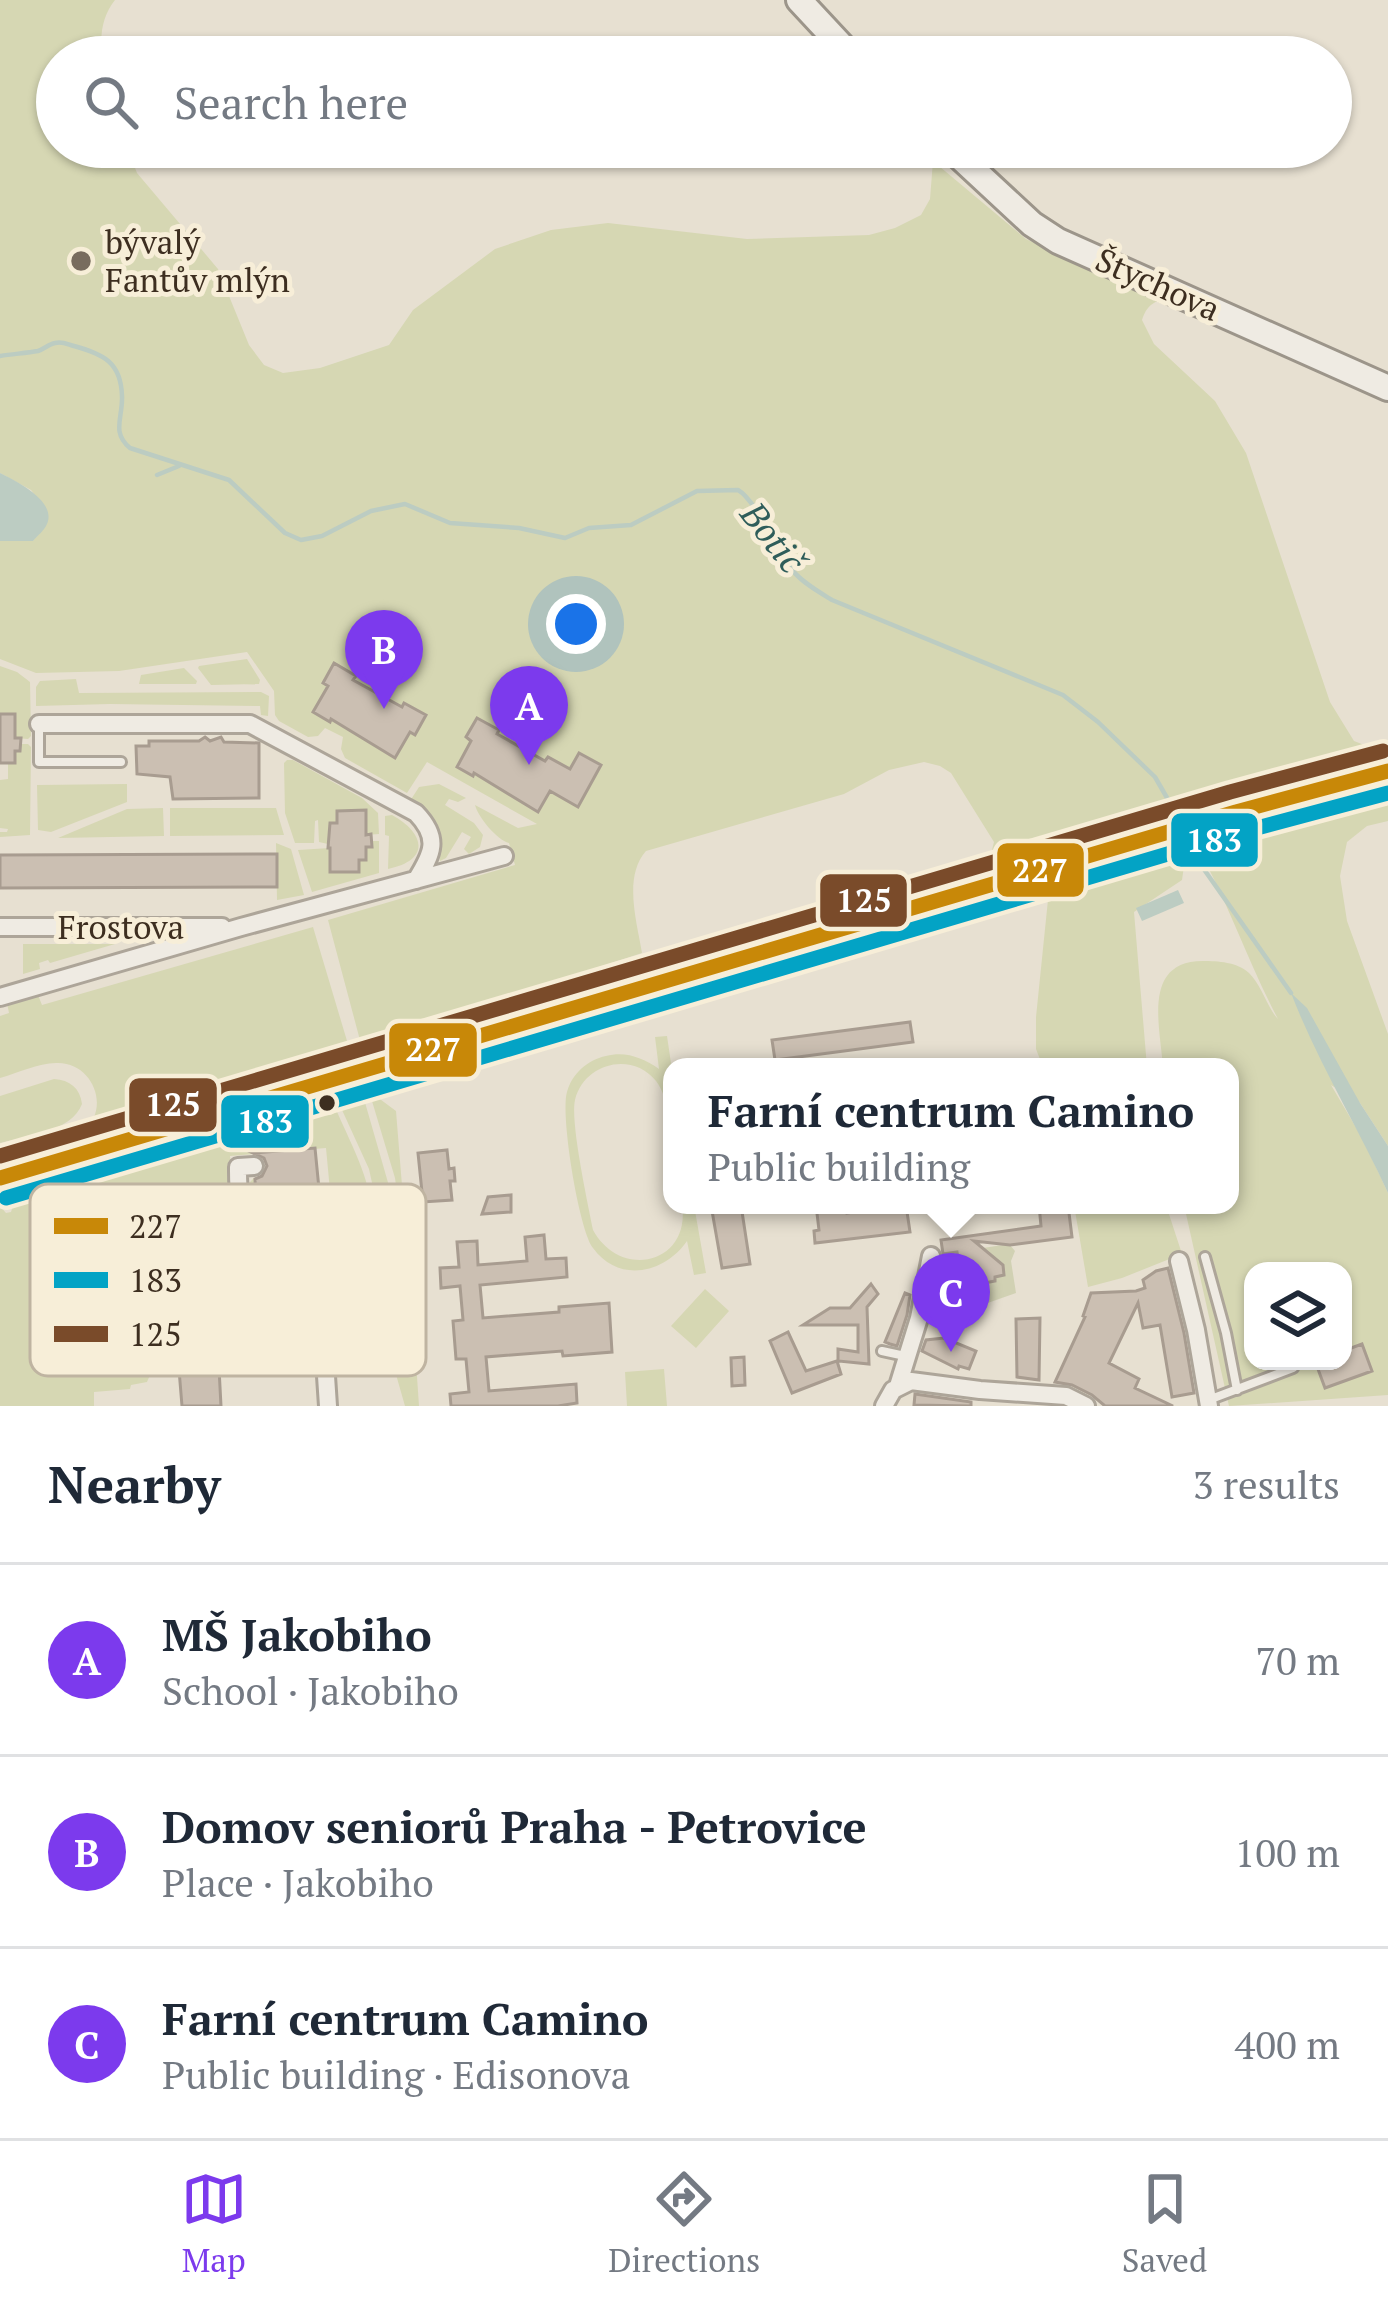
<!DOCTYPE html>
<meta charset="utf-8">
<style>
body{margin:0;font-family:"PT Serif",serif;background:#f2f2f3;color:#1f2937}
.controls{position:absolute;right:36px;bottom:36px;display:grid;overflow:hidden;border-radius:24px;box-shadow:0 3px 9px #0004}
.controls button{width:108px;height:108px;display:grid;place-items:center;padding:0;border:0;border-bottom:3px solid #e0e1e3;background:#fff;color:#1f2937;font:60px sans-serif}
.you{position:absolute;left:576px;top:624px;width:42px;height:42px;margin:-30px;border:9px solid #fff;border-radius:50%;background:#1a73e8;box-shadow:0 0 0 18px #1a73e833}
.badge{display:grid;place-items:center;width:78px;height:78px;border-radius:50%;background:#7c3aed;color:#fff;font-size:39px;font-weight:700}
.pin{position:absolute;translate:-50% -99px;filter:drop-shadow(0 3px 6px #0008)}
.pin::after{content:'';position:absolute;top:63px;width:42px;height:36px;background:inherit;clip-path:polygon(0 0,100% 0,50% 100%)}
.popup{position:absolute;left:663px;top:1058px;width:576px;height:156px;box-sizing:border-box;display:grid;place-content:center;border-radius:24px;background:#fff;filter:drop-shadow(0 3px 9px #0005);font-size:39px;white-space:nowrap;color:#747a83}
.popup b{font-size:45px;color:#1f2937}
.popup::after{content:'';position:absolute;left:50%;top:100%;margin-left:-24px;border:24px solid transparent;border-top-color:#fff}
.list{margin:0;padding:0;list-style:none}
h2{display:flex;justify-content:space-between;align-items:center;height:156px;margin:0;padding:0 48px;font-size:51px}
h2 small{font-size:39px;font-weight:400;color:#747a83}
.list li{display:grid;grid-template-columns:78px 1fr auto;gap:36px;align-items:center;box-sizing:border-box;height:192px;padding:0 48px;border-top:3px solid #e0e1e3}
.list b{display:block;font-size:45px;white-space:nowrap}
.list p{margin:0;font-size:39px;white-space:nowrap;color:#747a83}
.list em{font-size:39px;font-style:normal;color:#747a83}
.icon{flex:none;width:66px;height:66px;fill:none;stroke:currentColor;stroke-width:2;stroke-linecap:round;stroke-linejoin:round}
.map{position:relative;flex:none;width:1388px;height:1406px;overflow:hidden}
.search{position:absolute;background:#fff;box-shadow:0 3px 9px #0004;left:36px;right:36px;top:36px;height:132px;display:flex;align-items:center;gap:30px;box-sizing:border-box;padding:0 42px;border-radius:66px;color:#747a83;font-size:45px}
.sheet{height:732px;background:#fff}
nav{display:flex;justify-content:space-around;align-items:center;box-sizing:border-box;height:168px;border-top:3px solid #e0e1e3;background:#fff;font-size:33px;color:#747a83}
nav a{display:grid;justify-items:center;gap:6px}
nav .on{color:#7c3aed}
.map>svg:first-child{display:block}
.green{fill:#d6d7b3;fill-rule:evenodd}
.cemetery{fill:#d1d1b3}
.water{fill:#bcccc2}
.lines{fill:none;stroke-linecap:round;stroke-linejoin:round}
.stream{stroke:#bcccc2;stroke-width:4.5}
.building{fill:#cbbfb2;stroke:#a89c90;stroke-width:3;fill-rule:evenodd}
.lane-casing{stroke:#ada599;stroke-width:14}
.street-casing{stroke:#ada599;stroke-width:22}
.secondary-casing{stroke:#9c958a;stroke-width:30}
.lane{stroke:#efebe3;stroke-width:8}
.street{stroke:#efebe3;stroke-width:16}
.secondary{stroke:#efebe3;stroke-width:24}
.bus-1-casing{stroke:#f7eed8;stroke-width:24}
.bus-2-casing{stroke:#f7eed8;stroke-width:24}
.bus-3-casing{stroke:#f7eed8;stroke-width:24}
.bus-1{stroke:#c88808;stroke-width:15}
.bus-2{stroke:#03a3c5;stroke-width:15}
.bus-3{stroke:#7a4b2a;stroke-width:15}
.poi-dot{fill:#786c5e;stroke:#f7eed8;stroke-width:4.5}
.bus-dot{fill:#3d2e20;stroke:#f7eed8;stroke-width:4.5}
.labels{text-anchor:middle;stroke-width:10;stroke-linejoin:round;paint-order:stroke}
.poi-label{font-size:33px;fill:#3d2e20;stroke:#f7eed8;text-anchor:start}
.street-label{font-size:33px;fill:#3d2e20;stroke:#f7eed8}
.water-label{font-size:36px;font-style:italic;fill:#2f5d5a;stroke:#f7eed8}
.key{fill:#f7eed8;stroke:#bfb4a1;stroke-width:3}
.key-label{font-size:33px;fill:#3d2e20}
.line-badge{stroke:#f7eed8;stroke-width:4.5}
.badge-label{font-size:33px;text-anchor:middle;font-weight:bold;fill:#fff}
</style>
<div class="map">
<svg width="1388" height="1406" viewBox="0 0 1388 1406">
<rect width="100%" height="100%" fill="#e7e0d1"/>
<path class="green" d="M0,0H115C102,16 99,37 103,57H57V147H127L137,173L218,269L249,345L264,365L283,373L320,368L389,345L413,310L495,249L551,230L608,223L747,239L869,235L895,228L921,215L930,199L933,161L1026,239L1157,301C1148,306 1145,311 1142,320L1154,344L1215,401L1246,453L1330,702L1354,741L1372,748L990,858L994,842L951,773L940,766L924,762L889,770L844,794L646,851C623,877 637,922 642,953L361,1044L328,920L515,865L509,843C497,840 478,817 475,805L518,828L537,824L427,762L407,793L345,758L341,749L343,737L325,728L318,736L308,737L279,721L275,715L274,691L247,652L119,671L36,673L0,659V541H33L46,509L31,490L0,473ZM334,664L355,675L353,680L402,707L405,703L426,715L415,735L405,729L396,744L401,747L395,758L391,753L379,749L394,723L344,696L330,721L314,712L333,689L323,683ZM478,718L499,729L497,734L528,755L530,752L545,761L548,757L570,769L579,753L601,766L578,806L556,795L548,783L540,798L544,801L538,812L529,804L527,806L522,803L536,777L488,750L473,775L457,766L463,756L477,744L466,737Z
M247,659L260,680L259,684L211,685L198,668L199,666Z
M0,666L17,672L30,682L31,736L28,739L15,738V714H0Z
M184,668L197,681L196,684H139L141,675Z
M76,679L79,693L261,692L269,696L268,716L261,715L260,706L110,704L36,706V687L40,681Z
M20,744H28L31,747L30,835L0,837V832H7L8,829L0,828V780L8,779V763H15V751H20Z
M287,760H293L362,798L378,813L379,834L366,835L365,810L338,811L337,823L330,824L328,844L319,842L318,820L315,821L314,843H295L285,813L284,763Z
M127,784V802L51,832L38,830L37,785Z
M439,784L466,798L458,802L449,799L445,805L474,823L483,835L480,847L469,854L464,849L471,837L462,832L446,858L440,861L438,834L410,801L419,787Z
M1388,788V821L1367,826L1347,842L1340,876L1347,921L1388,1034V1146L1360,1103L1331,1085L1364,1141L1388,1193V1395L1229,1406L1184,1205H1230V1067H1163C1160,1026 1142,961 1203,961C1218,961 1237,962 1249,973C1261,984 1268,1009 1278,1019C1247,961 1227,898 1194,841L1370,790ZM1253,1271H1343V1361H1253Z
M163,808L164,836L58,838L127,809Z
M170,808H276L284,835L170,836Z
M392,815C425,833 431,860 388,869L389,836L385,835V816Z
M372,841H379V873L312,892L298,850L330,848L331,872H359V860L366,859V847H372Z
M276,843L291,849L304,895L277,900Z
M1186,852L1182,880L1134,912L1147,1067H1043L1036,1049V1017L1049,890Z
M313,927L353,1061L39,1154L0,1162V1158C23,1152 65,1145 83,1131C112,1108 92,1061 56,1063C38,1063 18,1073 0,1078V1016L9,1013L7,1003L38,995L42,1005Z
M23,944H115L50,963L48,960L39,963L40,969L23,974Z
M667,1036L672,1070V1144C669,1124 669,1098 656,1081C632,1051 584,1063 575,1100C570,1122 588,1204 593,1230C621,1281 691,1263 682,1205H694L706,1273L694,1275L687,1241C665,1273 619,1284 593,1248C579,1230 560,1114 567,1092C572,1074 587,1060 606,1056C626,1051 643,1058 659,1069L655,1037Z
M54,1079C70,1080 80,1088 82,1104C71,1132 27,1136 0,1143V1096Z
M369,1091L396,1111L405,1223L391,1224L390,1220L397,1193L395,1178Z
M362,1092L389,1186L385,1215L381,1216L379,1215L369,1169L337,1099Z
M314,1103L316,1107L331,1103L335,1107C350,1143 374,1183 372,1223L368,1225L339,1223L332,1212L326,1148L230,1156L235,1208C246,1212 299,1231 304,1236C306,1238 307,1242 309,1245C291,1264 258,1253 234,1253C215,1252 195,1256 176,1257L175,1265L161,1268C155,1293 169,1321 165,1347C163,1359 151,1371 147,1382L131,1385L130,1389L94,1392V1406H0V1206L6,1213L11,1212L17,1194L23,1192C45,1186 67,1181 88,1174C123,1161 220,1117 253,1122Z
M254,1178L257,1204L320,1199V1210L265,1215L251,1210L245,1187Z
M1074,1205H1166L1182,1254L1122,1278L1088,1287Z
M329,1230L370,1233L378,1327L343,1330L335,1243L323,1242L324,1234Z
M405,1231L412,1324L386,1326L379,1233Z
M705,1289L729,1311L696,1348L671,1326Z
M416,1362L419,1406H405L393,1364Z
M664,1369L667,1406H627L625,1372Z"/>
<path class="cemetery" d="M1009,1244L1015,1251L1011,1261L1016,1293L982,1305L963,1307C940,1284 937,1287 944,1254Z"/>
<path class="water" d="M0,473C16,481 57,501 47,524C44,531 38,535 33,541H0Z
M1178,890L1184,903L1142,921L1136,908Z
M1291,993L1307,1008L1360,1103L1388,1146V1193C1357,1125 1318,1063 1291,993Z"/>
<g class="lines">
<path class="stream" d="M0,356C13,354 26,353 38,351C44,349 49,344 55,343C62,341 67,344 74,346C103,354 121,362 122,396C123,418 111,432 130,448L229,480L285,533L301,540L322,536L371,511L405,504L450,523L519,528L565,538L589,528L631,525L697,491L738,490C756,500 777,551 793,571C803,583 819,592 832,600L1063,695L1098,722L1155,777L1181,822
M157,475L179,466
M1187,838L1196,858L1291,993"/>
</g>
<path class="building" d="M334,663L356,676L353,680L402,707L404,703L426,715L415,735L410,732L395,758L331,719L330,722L313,712L328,686L323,683Z
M0,714H15V738H21L20,751H15V763H0Z
M477,718L499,730L497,734L545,761L548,757L570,769L579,753L601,765L578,807L550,791L538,812L474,773L473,776L457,767L471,741L466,737Z
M205,737L210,741L221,737L224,742L259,743V798L173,799L170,777L137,774L136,746H149V741H199Z
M366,810V835L371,834L372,847H366V860H359V872H330V848H328L330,823H337V811Z
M277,854V887L0,888V855Z
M910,1022L913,1042L775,1060L772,1040Z
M315,1148L320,1199L256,1204L255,1179L262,1176L267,1166L264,1158L253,1153Z
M447,1150L449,1169L454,1168L455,1181H450L452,1200L423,1202L418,1153Z
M511,1195V1212L482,1214L488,1197Z
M711,1205H741L750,1264L722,1268Z
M816,1205H846L847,1213L874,1209V1205H906L910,1232L815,1243L814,1231L819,1230Z
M1039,1205H1068L1072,1237L1010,1245L974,1241L1003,1265L1004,1275L995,1277V1281L963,1287L962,1283L954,1284L952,1274L960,1272L957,1252L943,1254L941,1240L1041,1226Z
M544,1235L546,1259L566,1258L567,1277L480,1285L483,1318L559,1312V1307L609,1303L612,1352L563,1356L562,1351L486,1357L489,1391L576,1384L577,1403L558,1406H451L450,1394L469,1392L466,1359H456L453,1321L463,1320L460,1286L441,1288L440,1268L459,1267L457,1242L477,1241L478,1265L527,1261L525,1237Z
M271,1264L278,1352L231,1356L232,1366L219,1368L221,1406H182L171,1272ZM238,1295L240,1321L214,1322L212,1297Z
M1168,1268L1184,1333L1194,1393L1172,1397L1160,1325L1143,1328L1138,1303L1109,1363L1139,1379L1135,1388L1173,1406H1105L1092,1395L1072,1385L1055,1382L1085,1317L1083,1316L1091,1293L1136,1291L1145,1288L1143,1280L1156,1271Z
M871,1284L878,1294L867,1307L869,1364L838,1361V1349L858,1352V1325H803L830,1308H850Z
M905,1293L910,1295L907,1315L897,1346L890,1344L885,1342Z
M1040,1318L1039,1380L1017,1377L1016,1319Z
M788,1332L806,1371L837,1361L841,1374L792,1393L770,1341Z
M944,1338L976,1351L969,1369L959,1366L958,1369L922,1351L926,1340Z
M1362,1344L1372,1371L1325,1388L1315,1361H1343V1351Z
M744,1357L745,1385L732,1386L731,1358Z
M915,1394L971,1402V1406L914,1405Z"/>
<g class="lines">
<g class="lane-casing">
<path id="lane" d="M39,725V762H121
M1021,882L1034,894
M1205,1257L1226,1333L1237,1390
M882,1351L905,1356
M1211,1399L1293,1368"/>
</g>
<g class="street-casing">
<path id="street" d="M39,724H250L416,813C440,838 433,853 416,880
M0,927H222
M0,997L241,927L504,856
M254,1166L238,1167C238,1188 237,1211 258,1221L314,1223L316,1226L328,1406
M1179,1261L1196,1330L1209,1406
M898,1386L919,1318L931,1256
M884,1406L893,1390L911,1381L980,1390L1066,1396L1086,1406"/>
</g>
<g class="secondary-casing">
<path id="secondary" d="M799,0L852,57
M949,147L1032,224L1058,241L1388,388
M0,1178L1236,812L1388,771"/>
</g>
<use href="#lane" class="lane"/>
<use href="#street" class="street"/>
<use href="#secondary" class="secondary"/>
<g class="bus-1-casing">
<path id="bus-1" d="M0,1178L1236,812L1388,771"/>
</g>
<g class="bus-2-casing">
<path id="bus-2" d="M6,1198L1242,832L1388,793"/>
</g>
<g class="bus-3-casing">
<path id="bus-3" d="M0,1156L1230,792L1383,751"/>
</g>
<use href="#bus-1" class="bus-1"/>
<use href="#bus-2" class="bus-2"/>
<use href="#bus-3" class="bus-3"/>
</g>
<circle class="poi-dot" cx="81" cy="261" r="12"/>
<circle class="bus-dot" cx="327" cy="1103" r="10"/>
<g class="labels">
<g class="poi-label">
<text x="105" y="254">bývalý<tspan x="105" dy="38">Fantův mlýn</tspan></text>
</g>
<g class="street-label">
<text transform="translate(1158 284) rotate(24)" y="12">Štychova</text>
<text x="121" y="939">Frostova</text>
</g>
<g class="water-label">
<text transform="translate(773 537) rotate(52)" y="13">Botič</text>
</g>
</g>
<rect x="30" y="1184" width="396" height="192" rx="18" class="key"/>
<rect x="54" y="1218" width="54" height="16" fill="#c88808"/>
<rect x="54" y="1272" width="54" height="16" fill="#03a3c5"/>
<rect x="54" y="1326" width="54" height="16" fill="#7a4b2a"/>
<g class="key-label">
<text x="129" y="1238">227</text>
<text x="129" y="1292">183</text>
<text x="129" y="1346">125</text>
</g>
<g class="line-badge">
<rect x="1169" y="811" width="91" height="58" rx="12" fill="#03a3c5"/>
<rect x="995" y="841" width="91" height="58" rx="12" fill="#c88808"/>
<rect x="818" y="872" width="91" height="57" rx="12" fill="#7a4b2a"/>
<rect x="387" y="1021" width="92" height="58" rx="12" fill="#c88808"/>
<rect x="127" y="1076" width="92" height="58" rx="12" fill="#7a4b2a"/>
<rect x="219" y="1093" width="92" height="57" rx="12" fill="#03a3c5"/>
</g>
<g class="badge-label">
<text x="1214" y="852">183</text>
<text x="1040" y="882">227</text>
<text x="864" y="912">125</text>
<text x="433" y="1061">227</text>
<text x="173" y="1116">125</text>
<text x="265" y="1133">183</text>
</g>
</svg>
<div class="controls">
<button><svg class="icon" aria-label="layers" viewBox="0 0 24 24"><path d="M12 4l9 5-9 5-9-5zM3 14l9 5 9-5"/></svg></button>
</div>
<div class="you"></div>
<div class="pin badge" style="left:529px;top:765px">A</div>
<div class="pin badge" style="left:384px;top:709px">B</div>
<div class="pin badge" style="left:951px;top:1352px">C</div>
<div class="popup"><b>Farní centrum Camino</b>Public building</div>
<div class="search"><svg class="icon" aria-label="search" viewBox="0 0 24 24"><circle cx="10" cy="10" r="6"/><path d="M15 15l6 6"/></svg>Search here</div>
</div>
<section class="sheet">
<h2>Nearby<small>3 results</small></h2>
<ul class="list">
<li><span class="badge">A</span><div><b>MŠ Jakobiho</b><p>School · Jakobiho</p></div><em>70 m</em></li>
<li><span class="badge">B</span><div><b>Domov seniorů Praha - Petrovice</b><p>Place · Jakobiho</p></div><em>100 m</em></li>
<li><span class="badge">C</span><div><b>Farní centrum Camino</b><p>Public building · Edisonova</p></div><em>400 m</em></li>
</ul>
</section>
<nav>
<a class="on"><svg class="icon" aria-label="map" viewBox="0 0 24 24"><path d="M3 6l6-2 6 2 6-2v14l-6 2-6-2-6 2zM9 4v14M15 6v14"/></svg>Map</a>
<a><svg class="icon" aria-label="directions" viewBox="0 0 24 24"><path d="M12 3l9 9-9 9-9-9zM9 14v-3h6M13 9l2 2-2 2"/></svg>Directions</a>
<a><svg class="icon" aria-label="saved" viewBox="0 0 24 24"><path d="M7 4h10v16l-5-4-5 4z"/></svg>Saved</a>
</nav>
